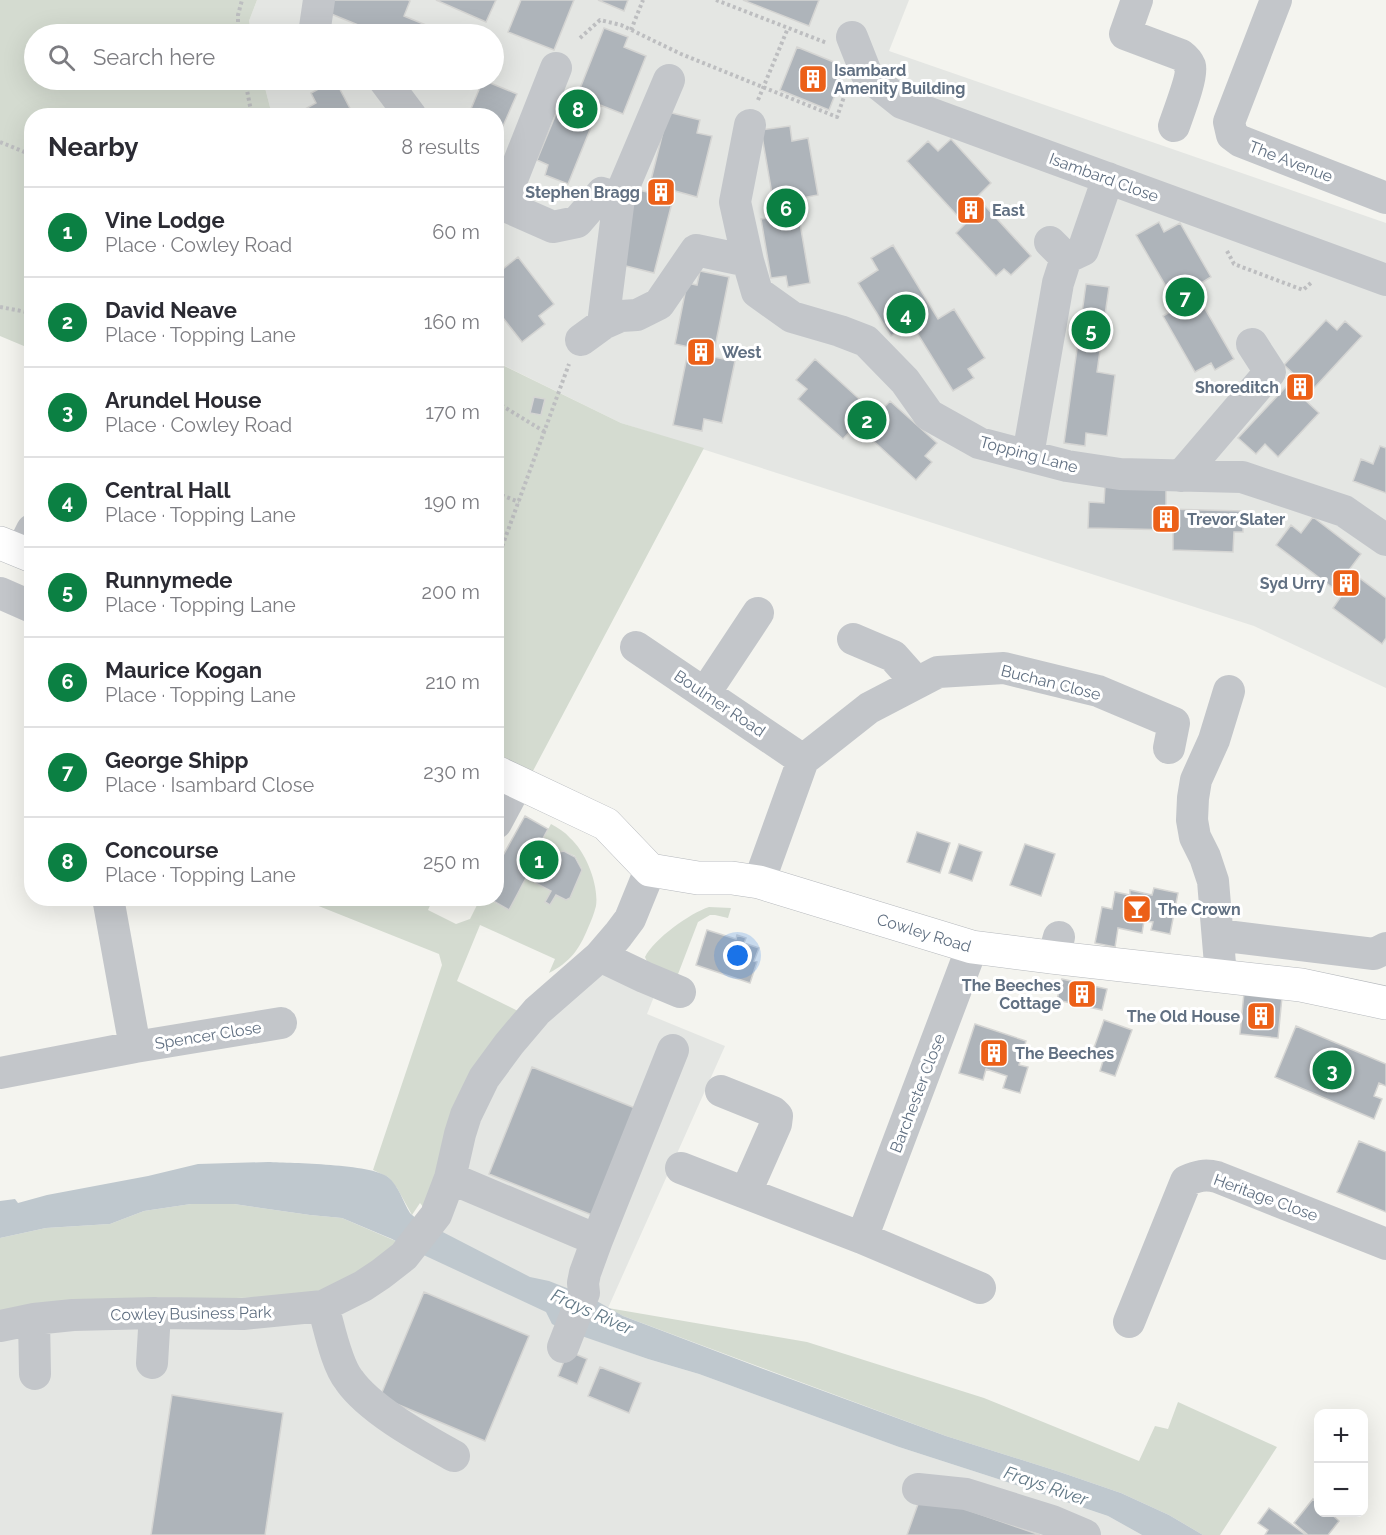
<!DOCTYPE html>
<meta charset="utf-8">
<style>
body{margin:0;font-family:Raleway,sans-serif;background:#f7f7f7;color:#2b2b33}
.controls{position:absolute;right:18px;bottom:18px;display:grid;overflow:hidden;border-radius:12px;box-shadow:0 6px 24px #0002}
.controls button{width:54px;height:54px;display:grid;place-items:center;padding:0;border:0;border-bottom:2px solid #e1e1e2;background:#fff;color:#2b2b33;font:30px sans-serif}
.you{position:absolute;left:738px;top:956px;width:21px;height:21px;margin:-15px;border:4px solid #fff;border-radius:50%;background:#1a73e8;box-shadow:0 0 0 9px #1a73e833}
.badge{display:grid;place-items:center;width:39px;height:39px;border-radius:50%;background:#0b8043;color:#fff;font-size:20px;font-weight:700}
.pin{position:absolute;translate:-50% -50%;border:3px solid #fff;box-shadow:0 2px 6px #0006}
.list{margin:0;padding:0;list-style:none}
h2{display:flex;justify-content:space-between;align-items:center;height:78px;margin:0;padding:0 24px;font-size:26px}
h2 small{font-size:20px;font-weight:400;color:#7c7c81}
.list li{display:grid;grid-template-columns:39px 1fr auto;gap:18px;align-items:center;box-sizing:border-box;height:90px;padding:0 24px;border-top:2px solid #e1e1e2}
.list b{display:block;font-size:22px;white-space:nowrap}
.list p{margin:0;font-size:20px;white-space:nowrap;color:#7c7c81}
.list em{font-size:20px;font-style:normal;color:#7c7c81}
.icon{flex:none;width:33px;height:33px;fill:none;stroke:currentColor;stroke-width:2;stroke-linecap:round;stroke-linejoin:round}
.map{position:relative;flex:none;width:1386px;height:1535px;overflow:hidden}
.search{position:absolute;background:#fff;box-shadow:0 6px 24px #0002;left:24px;top:24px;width:480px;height:66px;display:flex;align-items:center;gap:15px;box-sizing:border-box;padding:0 21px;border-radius:33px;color:#7c7c81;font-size:22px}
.panel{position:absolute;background:#fff;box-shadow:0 6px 24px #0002;left:24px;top:108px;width:480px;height:798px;border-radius:24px}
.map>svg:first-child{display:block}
.built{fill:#e4e6e3}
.green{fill:#d4dbd0}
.water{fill:#bfc8ce}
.building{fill:#aeb4ba;stroke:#d5d5d3;stroke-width:1.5}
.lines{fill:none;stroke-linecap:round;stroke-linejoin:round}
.major-casing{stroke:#b6b9bd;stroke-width:34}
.path{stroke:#bdbec0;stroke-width:4;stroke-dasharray:3 3;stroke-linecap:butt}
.minor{stroke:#c3c6ca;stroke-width:32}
.major{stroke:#fff;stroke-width:33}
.labels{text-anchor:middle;stroke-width:6;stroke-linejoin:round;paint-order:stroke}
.poi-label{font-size:16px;font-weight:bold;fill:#617082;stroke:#fff;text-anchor:start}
.street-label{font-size:16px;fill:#617082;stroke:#fff}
.water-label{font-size:18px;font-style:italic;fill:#627987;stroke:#fff}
</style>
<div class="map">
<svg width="1386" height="1535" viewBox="0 0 1386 1535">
<rect width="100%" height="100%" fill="#f4f4ef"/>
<path class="built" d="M257,0H909L889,51L1386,223V688L1254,626L621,423L497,362L496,116L272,115L263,80H494V34H252L249,21Z
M597,963L657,989L647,1014L725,1046L608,1308L597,1341L648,1359L699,1374L899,1447L998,1479L1108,1516L1142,1535H0V1312L279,1297L382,1258L424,1208L448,1136Z"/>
<path class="green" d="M0,0H257L249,21L252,34H34V80H263L272,115L32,116L31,349L0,336Z
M496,362L621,423L704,448L525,786L497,772Z
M551,824C558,828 565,832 570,838C586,852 599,885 596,906C594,914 591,921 588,928C579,950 570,962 549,973L555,959L480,925L457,981L518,1011L448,1136L424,1208L420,1203L412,1215L397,1188L388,1177L373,1170L442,965L439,954L301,899H433L428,910L456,924L470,919L480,899H488L509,910L526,878L551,891L545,902L550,905L556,895L582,869L575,856L564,851L555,853L556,851L547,845L545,848L540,844Z
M709,907L731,908L728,918L715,915H710L698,922L675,982L648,964L645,957C654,939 690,913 709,907Z
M191,1204H234L310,1215L342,1218L398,1242L382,1258L320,1292L279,1297L155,1300L0,1312V1238L46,1228L110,1224L144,1211Z
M608,1308L807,1342L984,1398L1139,1461L1155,1426L1168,1429L1178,1402L1277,1447L1220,1535H1203L1169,1515L1121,1493L1060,1472L946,1436L623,1316Z"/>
<path class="water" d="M268,1162C292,1163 371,1164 388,1177C399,1186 403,1202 410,1213C413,1216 417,1219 421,1221L403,1245L392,1239L342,1218L310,1215L234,1204H191L144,1211L110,1224L46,1228L0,1238V1201L15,1199L18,1203L47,1195L148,1176L198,1164Z
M433,1227L530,1277L549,1281L582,1294L566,1331L552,1324L546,1312L415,1251Z
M588,1296L623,1316L758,1367L946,1436L1060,1472L1121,1493L1169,1515L1203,1535H1142L1108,1516L998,1479L899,1447L699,1374L648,1359L573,1333Z"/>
<path class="building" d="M329,0H408L410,1L404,16L448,34H380L324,11Z
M436,0H496L486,22Z
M521,0H574L554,50L508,32Z
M598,0H628L624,11Z
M743,0H819L809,26Z
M604,28L628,37L624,47L646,56L623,114L600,105L568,184L545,175L548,165L537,160L563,97L575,101Z
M797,47L846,67L829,110L780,90Z
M335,80L354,116H308L305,109L316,103L311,93Z
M483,80L517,94L496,142V116H468Z
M668,112L700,120L697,133L712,136L697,197L675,191L654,273L614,263L633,189L648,192Z
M790,126L792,141L808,138L818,195L796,199L810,283L788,287L786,276L771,278L761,219L776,217L761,130Z
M951,139L991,183L977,197L1031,256L1011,275L1004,269L996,276L956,233L965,224L907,161L928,141L938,151Z
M1159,222L1164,232L1180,223L1211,277L1193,288L1234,359L1215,370L1211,363L1195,372L1163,316L1178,307L1136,235Z
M893,245L938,319L954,309L985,358L968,369L974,378L953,391L911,323L891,336L858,283L878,270L871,258Z
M518,257L554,304L539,316L545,324L522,342L496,309V269L499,272Z
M700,271L729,277L713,357L735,361L722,423L704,419L702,431L673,425L689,347L675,344L687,283L697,285Z
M1086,284L1109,287L1097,372L1115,375L1107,436L1086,433L1085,446L1064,443Z
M1326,320L1337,330L1345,321L1362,336L1304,399L1319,413L1278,457L1265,444L1256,454L1238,438L1296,376L1284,365Z
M815,359L877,415L890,401L937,443L925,456L932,462L916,480L856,425L843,439L798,399L807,389L796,380Z
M534,397L545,399L541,415L530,413Z
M1380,446L1386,448V493L1353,481L1361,459L1373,464Z
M1105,486L1166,488V509L1243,511V532H1234L1233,552L1173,550V530L1088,528L1089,502L1104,503Z
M1313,517L1361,554L1349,570L1386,598V638L1382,644L1333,608L1342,595L1276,545L1291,525L1301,533Z
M525,816L548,829L540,844L545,848L547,845L557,851L555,853L564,851L575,857L582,870L570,898L566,900L556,895L550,905L545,902L551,891L526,878L509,910L488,898H496V868Z
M917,832L950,843L940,873L907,862Z
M959,844L982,852L972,881L949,873Z
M1025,844L1055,854L1041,896L1010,885Z
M1154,888L1178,893L1170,934L1151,930L1153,922L1144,921L1142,933L1118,928L1115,947L1095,943L1102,907L1112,909L1115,892L1130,895V890L1152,895Z
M707,930L736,939L737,935L746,938L744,943L759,948L754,961L757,962L750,983L696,965Z
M1062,979L1107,989L1102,1010L1057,1000Z
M1244,993L1282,997L1278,1038L1240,1034Z
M1104,1020L1132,1030L1115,1076L1100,1071L1103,1061L1091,1056Z
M975,1024L1026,1041L1019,1065L1028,1067L1020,1093L1003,1088L1007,1076L986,1069L983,1080L959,1073Z
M1296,1026L1386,1064V1086L1379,1083L1374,1096L1382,1099L1374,1119L1275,1077Z
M532,1067L635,1108L592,1215L489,1174Z
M1359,1141L1386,1152V1212L1337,1192Z
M424,1292L529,1336L485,1441L380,1397Z
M568,1351L587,1359L577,1384L558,1376Z
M600,1367L641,1383L629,1413L588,1396Z
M172,1395L283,1413L265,1535H151Z
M1313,1499L1318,1504V1512H1329L1339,1521L1328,1535H1308L1294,1523Z
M942,1501L1040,1535H907L918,1504Z
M1269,1508L1306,1535H1265L1268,1530L1258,1523Z"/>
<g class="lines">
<g class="major-casing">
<g id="major">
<path d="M0,543L32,556"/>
<path id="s1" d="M496,772L606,824L650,870L698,878H732L759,882L972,947L1058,958L1301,985L1386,1003"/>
</g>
</g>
<path class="path" d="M716,0L827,43
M631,30L643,0
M238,34V15L242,0
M580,38L600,20L621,25L681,54L837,117L846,91
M245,80L252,116
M758,100L788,28
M0,142L32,155
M1227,251L1234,264L1303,290L1312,282
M0,307L32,313
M496,402L545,432
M496,493L519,502
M496,563L569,364"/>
<path class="minor" d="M1137,0L1125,34L1181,55C1185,58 1188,61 1190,66C1193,76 1178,114 1174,126
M1276,0L1229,122L1232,135L1240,141L1386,198
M314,34L319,0
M852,37L867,75L902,103L1386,280
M384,80L411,116
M619,198L669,80
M496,202L553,227L577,222L602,193L619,198L603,324L621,316L637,315L659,304L696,250L748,261L757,292L792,317L840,331L866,341L905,381L929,415L979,443L1067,466L1120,474L1242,477L1344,511L1386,540
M502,205L556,68
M1066,258L1083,250L1108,178
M748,261L735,202L750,125
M581,340L603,324
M1028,455L1058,283L1066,258L1050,242
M1181,476L1270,372L1252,344
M21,552L32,530
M0,593L32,607
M853,639L893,656L917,683
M636,647L803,760
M705,693L758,613
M496,823L518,782
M759,882L803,760L869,708L938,672L1004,668L1098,691L1174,723L1169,748
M1218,935L1374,954L1386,948
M600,956L644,977L680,992
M1053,958L1059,937
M1221,976L1213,881L1205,857L1195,837L1192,820L1193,798L1196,780L1214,740L1229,691
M135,1047L281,1023
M0,1073L135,1047L108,898
M721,1091L773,1112L777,1116L776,1124L746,1192
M681,1168L862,1238L980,1288
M450,1178L597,1240L673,1050
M862,1238L972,947
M323,1306C329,1326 336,1364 349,1380C370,1410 422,1438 454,1456
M34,1319L35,1374
M1129,1322L1186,1181C1197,1176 1205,1174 1217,1177L1386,1244
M0,1326L34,1319L73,1315L155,1313L243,1314L323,1306L363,1286L381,1274L404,1256L436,1215L450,1178L460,1134L466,1115L484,1078L509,1044L537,1011L600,956L618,935L630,919L650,870
M563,1347L584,1293L583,1283L585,1273L597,1240
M152,1363L155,1313
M918,1489L966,1494L1052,1521L1085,1535"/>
<use href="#major" class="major"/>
</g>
<defs>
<g id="building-square" transform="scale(1.5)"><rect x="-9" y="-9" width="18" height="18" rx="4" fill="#ec6018" stroke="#fff"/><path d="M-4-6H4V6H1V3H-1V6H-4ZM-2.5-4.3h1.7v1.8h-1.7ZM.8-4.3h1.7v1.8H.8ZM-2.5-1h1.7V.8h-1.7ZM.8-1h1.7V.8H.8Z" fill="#fff"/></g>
<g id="bar-square" transform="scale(1.5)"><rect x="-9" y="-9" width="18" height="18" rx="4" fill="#ec6018" stroke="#fff"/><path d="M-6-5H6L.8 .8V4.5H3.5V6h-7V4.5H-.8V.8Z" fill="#fff"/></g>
</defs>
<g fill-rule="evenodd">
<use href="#building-square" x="813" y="79"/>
<use href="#building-square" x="661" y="192"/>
<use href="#building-square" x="971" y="210"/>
<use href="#building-square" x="701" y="352"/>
<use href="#building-square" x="1300" y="387"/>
<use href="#building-square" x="1166" y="519"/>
<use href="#building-square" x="1346" y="583"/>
<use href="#bar-square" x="1137" y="909"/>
<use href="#building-square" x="1082" y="994"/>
<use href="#building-square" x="1261" y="1016"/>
<use href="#building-square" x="994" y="1053"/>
</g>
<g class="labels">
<g class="poi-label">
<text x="834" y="76">Isambard<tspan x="834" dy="18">Amenity Building</tspan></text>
<text x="640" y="198" text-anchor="end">Stephen Bragg</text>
<text x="992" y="216">East</text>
<text x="722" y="358">West</text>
<text x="1279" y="393" text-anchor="end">Shoreditch</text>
<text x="1187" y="525">Trevor Slater</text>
<text x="1325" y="589" text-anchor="end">Syd Urry</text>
<text x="1158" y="915">The Crown</text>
<text x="1061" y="991" text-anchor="end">The Beeches<tspan x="1061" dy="18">Cottage</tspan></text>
<text x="1240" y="1022" text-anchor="end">The Old House</text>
<text x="1015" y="1059">The Beeches</text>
</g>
<g class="street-label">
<text transform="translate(1291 161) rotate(21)" y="6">The Avenue</text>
<text transform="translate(1104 177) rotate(20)" y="6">Isambard Close</text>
<text transform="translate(1029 454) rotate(15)" y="6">Topping Lane</text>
<text transform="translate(1051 682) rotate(14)" y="6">Buchan Close</text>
<text transform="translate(720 703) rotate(34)" y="6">Boulmer Road</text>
<text dy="6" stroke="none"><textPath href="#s1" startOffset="468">Cowley Road</textPath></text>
<text transform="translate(208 1035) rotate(-9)" y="6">Spencer Close</text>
<text transform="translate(917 1093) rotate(-69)" y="6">Barchester Close</text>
<text transform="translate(1266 1197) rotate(20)" y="6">Heritage Close</text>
<text transform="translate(191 1313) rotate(-1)" y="6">Cowley Business Park</text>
</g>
<g class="water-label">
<text transform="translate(592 1312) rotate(24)" y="6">Frays River</text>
<text transform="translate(1046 1486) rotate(19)" y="6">Frays River</text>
</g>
</g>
</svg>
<div class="controls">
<button>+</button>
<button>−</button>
</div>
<div class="you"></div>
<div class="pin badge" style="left:539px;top:860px">1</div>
<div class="pin badge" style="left:867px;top:420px">2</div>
<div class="pin badge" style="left:1332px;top:1070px">3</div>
<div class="pin badge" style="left:906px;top:314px">4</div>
<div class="pin badge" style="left:1091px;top:330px">5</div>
<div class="pin badge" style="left:786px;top:208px">6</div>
<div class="pin badge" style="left:1185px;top:297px">7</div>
<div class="pin badge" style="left:578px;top:109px">8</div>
<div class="search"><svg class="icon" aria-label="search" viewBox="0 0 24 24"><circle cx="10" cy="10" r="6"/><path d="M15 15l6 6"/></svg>Search here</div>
<section class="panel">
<h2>Nearby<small>8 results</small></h2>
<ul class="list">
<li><span class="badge">1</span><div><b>Vine Lodge</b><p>Place · Cowley Road</p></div><em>60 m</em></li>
<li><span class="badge">2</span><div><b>David Neave</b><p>Place · Topping Lane</p></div><em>160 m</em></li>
<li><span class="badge">3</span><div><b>Arundel House</b><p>Place · Cowley Road</p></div><em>170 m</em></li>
<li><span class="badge">4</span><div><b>Central Hall</b><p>Place · Topping Lane</p></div><em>190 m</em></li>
<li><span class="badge">5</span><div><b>Runnymede</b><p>Place · Topping Lane</p></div><em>200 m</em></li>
<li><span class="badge">6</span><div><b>Maurice Kogan</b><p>Place · Topping Lane</p></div><em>210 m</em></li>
<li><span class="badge">7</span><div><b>George Shipp</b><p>Place · Isambard Close</p></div><em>230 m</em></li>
<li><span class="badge">8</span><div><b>Concourse</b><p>Place · Topping Lane</p></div><em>250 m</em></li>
</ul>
</section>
</div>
